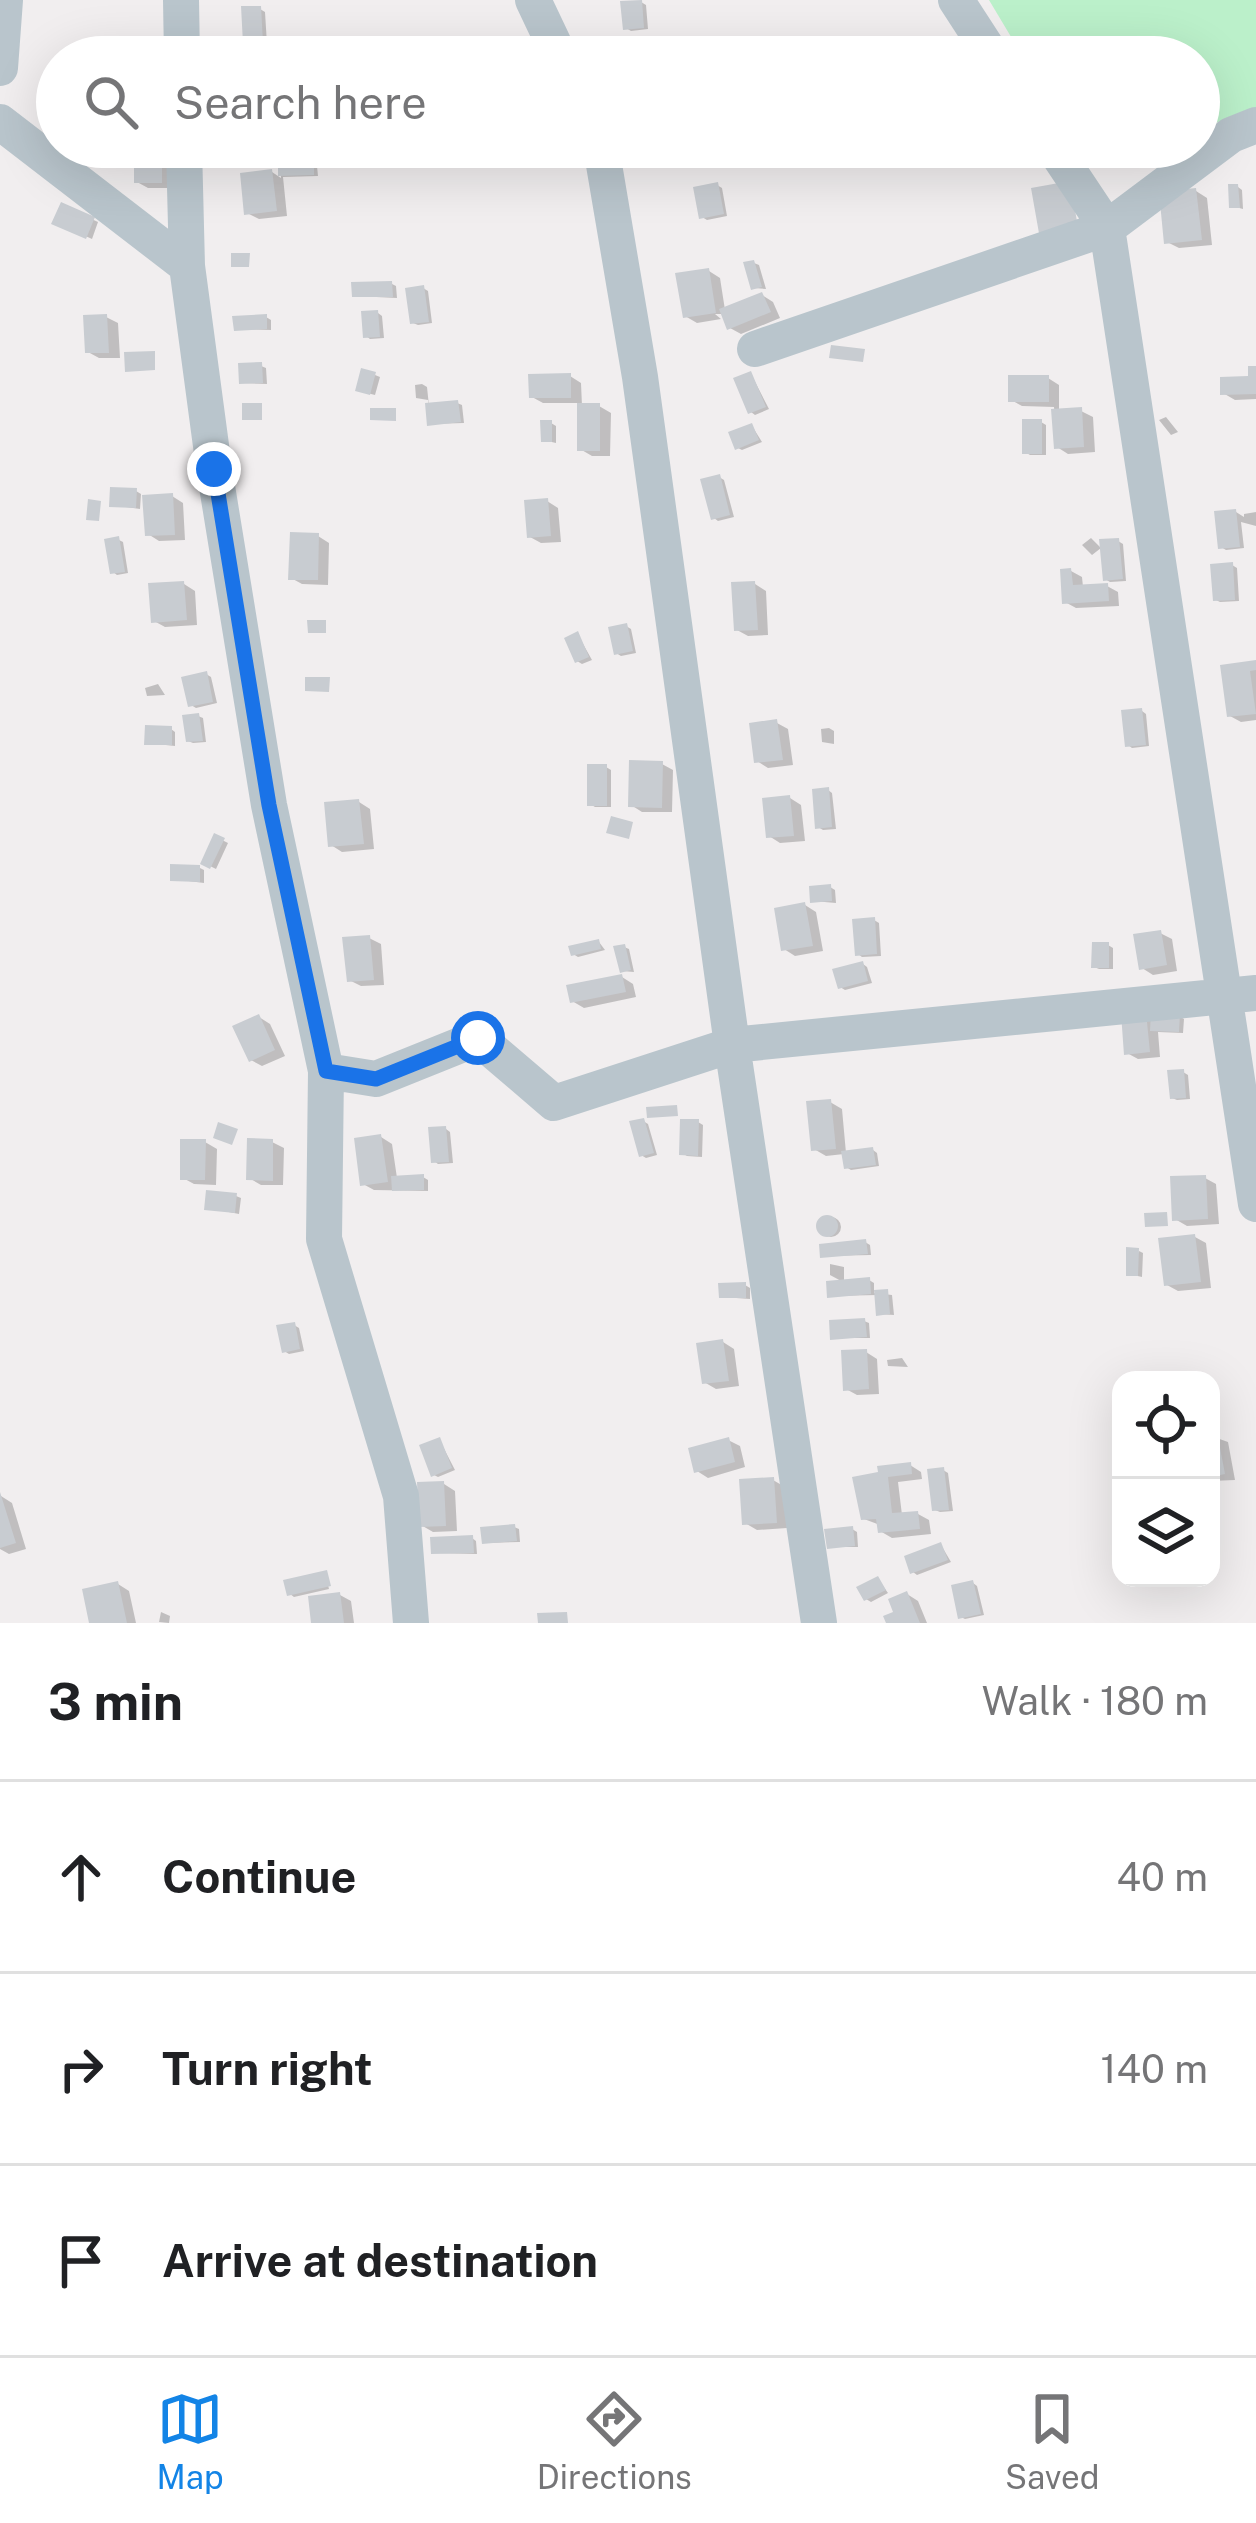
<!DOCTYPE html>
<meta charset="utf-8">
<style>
body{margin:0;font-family:"Public Sans",sans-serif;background:#f6f6f6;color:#202124}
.controls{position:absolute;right:36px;bottom:36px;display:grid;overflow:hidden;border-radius:24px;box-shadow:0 12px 48px #0002}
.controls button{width:108px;height:108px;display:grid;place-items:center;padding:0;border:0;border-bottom:3px solid #e0e0e0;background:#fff;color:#202124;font:60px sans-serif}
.stop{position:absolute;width:36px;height:36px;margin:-27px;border:9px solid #1a73e8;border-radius:50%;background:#fff}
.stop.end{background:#1a73e8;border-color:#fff;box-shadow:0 3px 12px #0008}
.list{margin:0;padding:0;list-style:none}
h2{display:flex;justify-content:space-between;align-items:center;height:156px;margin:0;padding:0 48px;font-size:51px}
h2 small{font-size:39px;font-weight:400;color:#757577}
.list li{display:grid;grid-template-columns:78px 1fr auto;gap:36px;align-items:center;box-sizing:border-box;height:192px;padding:0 48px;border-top:3px solid #e0e0e0}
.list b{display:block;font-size:45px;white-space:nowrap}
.list em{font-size:39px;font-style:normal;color:#757577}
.icon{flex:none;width:66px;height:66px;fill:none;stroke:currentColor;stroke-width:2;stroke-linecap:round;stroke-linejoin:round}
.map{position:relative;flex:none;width:1256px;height:1623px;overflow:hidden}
.search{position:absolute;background:#fff;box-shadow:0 12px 48px #0002;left:36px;right:36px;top:36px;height:132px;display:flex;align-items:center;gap:30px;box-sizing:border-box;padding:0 42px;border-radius:66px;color:#757577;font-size:45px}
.sheet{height:732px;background:#fff}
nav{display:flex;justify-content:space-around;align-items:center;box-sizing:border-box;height:168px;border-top:3px solid #e0e0e0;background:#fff;font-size:33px;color:#757577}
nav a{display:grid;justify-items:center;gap:6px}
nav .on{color:#1384e6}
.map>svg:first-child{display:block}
.green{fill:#bbf0ca}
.shadow{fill:#0003}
.building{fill:#c8ccd1}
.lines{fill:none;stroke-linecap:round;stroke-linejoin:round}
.minor{stroke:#b9c5cc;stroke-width:36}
.route{stroke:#1a73e8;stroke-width:15}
</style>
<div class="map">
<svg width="1256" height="1623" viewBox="0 0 1256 1623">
<rect width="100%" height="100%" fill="#f1eeef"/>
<path class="green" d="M989,0H1256V108L1199,129V57H1023Z"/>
<path class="shadow" d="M641,2L646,5L648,29L631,31L626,28Z
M260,9L265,12L267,44L251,45L246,42Z
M47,128L57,130V145L44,141Z
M137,147H163L172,153V188H148L137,182Z
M313,163L317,166L318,176L283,177L287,216L259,219L247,213L272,172L281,178V165Z
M717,185L722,188L727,216L707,220L702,217Z
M1238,187L1242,190L1243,209L1232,206Z
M1196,191L1207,198L1212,245L1179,248L1167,242Z
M63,206L98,222L92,239L55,222Z
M754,263L759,265L766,289L754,288Z
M709,271L720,278L725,310L762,295L773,302L780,318L741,334L730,328L725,314H715L721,319L697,323L685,316Z
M392,284L396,286L397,298L355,296Z
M423,288L428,291L432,323L418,325L413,323Z
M378,313L382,316L384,338L370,339L366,336Z
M106,317L118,323L120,358H99L88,352Z
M266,317L271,320V330L236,329Z
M261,366L266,368L267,384L242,383Z
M1256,369V399L1235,400L1223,393L1252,379Z
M751,374L769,409L755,415L751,412Z
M375,375L380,377L375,395L363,392Z
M570,376L581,383L582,406H599L611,413L610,456H592L580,449V403H543L532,397Z
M1048,378L1059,385V412L1081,411L1093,417L1095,452L1068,454L1057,447L1054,407L1022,406L1011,400Z
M422,384L427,387L429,406L457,403L462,405L464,423L430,424L428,400L416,398L415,385Z
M1166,417L1178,432L1171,435L1159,420Z
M1041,422L1046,425V455H1030L1025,452Z
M551,423L556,426V443L543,440Z
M752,426L762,442L742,450L738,448Z
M719,477L724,480L734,517L718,521L714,518Z
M136,491L141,494L140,509L112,505Z
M172,496L183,503L185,540L159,541L148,534Z
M547,501L558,508L561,542L541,543L530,537Z
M1236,512L1244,517V514L1256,512V526L1241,522L1244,548L1226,550L1221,547Z
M318,536L329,543L328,585L302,584L291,578Z
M1091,538L1101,548L1092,555L1082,545Z
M119,540L123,542L128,573L117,575L113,572Z
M1118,541L1123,544L1126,581L1110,582L1105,579Z
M1232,565L1237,568L1239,601L1220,602L1216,600Z
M1071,571L1082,577L1083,587L1107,586L1118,592L1119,606L1076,608L1065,602Z
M184,584L195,591L197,625L165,627L154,621Z
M755,584L766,591L768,635L748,636L737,630Z
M626,626L631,629L636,653L621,656L616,653Z
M578,635L592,660L582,664L577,661Z
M1256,663V720L1241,722L1230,716L1223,667Z
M206,674L211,677L217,703L196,708L191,705Z
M158,684L165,695L147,696L145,688Z
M1142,711L1146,714L1149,746L1132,748L1128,745Z
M198,716L203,718L206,742L193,743L188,741Z
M777,723L788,729L793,765L768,768L757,761Z
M829,728L834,731V744L822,742L821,729Z
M171,729L175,732V746L147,743Z
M662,764L673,770L672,812H642L631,805Z
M606,767L611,770V807H595L590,804Z
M828,790L832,793L836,829L823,830L818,827Z
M790,798L801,805L805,841L780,843L769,836Z
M359,802L370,809L374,849L342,852L331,845Z
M216,837L228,843L216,869L204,863Z
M200,868L204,870V883L173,879Z
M830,887L835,890L836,903L813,901Z
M805,905L816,912L823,951L795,956L784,949Z
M874,920L879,923L881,956L862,957L858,954Z
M1160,933L1172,939L1177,971L1153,975L1142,968Z
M369,938L381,944L384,985L361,986L349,980Z
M599,942L605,950L578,957L573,954Z
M1108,945L1113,948V969H1099L1094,967Z
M624,947L629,949L634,972L622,971Z
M863,964L867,967L872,983L845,990L840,987Z
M622,977L633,984L636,997L584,1008L572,1001Z
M1124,1016H1179L1184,1019L1183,1033L1158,1032L1160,1057L1138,1059L1127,1053Z
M259,1017L270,1024L285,1056L262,1066L251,1060Z
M1183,1072L1188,1075L1190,1099L1177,1100L1172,1098Z
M830,1102L842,1109L846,1153L873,1150L877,1153L879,1166L851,1170L846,1167L844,1154L826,1156L814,1149Z
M643,1121L648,1124L657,1155L646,1158L641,1155Z
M698,1122L703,1125L702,1157L687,1156L682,1153Z
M446,1129L450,1132L453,1163L438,1164L434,1161Z
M381,1137L392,1144L397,1178L423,1177L428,1180V1191L374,1190L363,1184Z
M205,1142L217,1149L216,1185L194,1184L183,1178Z
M272,1142L284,1148L283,1185H261L249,1178Z
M1205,1178L1216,1184L1219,1224L1187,1226L1175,1219Z
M236,1196L241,1198L239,1214L208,1208Z
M821 1227a10 10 0 1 1 20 0a10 10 0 1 1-20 0Z
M1195,1237L1206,1243L1211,1288L1178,1291L1167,1285Z
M865,1242L870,1245L871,1255L823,1256Z
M1139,1251L1143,1253L1142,1277L1129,1274Z
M830,1264L844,1267V1282L869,1280L874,1283V1293L892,1295L894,1315L879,1314L878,1295L830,1296L843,1282L830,1275Z
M745,1285L750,1288V1299L722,1297Z
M864,1321L869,1323L870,1338H833Z
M294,1325L299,1328L304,1351L289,1354L284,1351Z
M723,1342L734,1349L739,1386L716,1389L704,1382Z
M866,1352L877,1359L879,1394L857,1395L846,1389Z
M902,1358L908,1367L888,1366L887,1360Z
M1211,1436L1228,1442L1235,1480L1211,1481Z
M728,1440L740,1446L745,1467L708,1478L697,1471Z
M440,1441L455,1470L438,1477L434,1475Z
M910,1465L921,1472L922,1479L898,1482L902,1515L918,1514L929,1520L931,1534L892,1538L880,1531V1525L864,1519L856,1479Z
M943,1470L948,1473L953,1511L940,1512L935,1510Z
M773,1480L785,1487L787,1528L757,1530L745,1523Z
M444,1484L455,1491L457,1531L433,1532L421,1525Z
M1,1496L12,1503L26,1549L9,1554L0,1549Z
M514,1527L519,1529L520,1542L485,1543Z
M852,1529L857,1532L858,1547H830Z
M472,1538L476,1541L477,1554L434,1553Z
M941,1545L951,1562L917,1575L913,1572Z
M325,1573L329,1589L294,1597L290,1594Z
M878,1579L888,1593L871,1602L866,1599Z
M973,1583L977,1586L984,1615L965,1619L961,1617Z
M118,1584L129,1591L136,1623H92Z
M907,1594L918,1601L927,1623H889Z
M340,1595L351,1601L354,1623H314Z
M161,1612L170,1616L169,1623L159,1622Z"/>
<path class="building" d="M642,0L644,28L623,30L620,1Z
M241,6H261L263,43L243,44Z
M134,147H162V183H134Z
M314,160V175L278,176V162Z
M272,169L277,211L244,215L240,173Z
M1070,181L1079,233L1040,239L1031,188Z
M718,182L724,214L699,219L693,187Z
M1228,184H1238L1240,208H1229Z
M1196,188L1202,240L1164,244L1159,192Z
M61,202L95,217L86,239L51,224Z
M231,253H250L249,267H231Z
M754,260L762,287L751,290L743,262Z
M709,268L716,313L683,318L675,273Z
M392,281L393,297H352L351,282Z
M424,285L429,322L410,324L405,288Z
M762,292L771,312L727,330L719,309Z
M378,310L380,337L363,338L361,311Z
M107,314L109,353H85L83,315Z
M267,314V329L234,331L232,316Z
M831,345L865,349L863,362L829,358Z
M155,351V370L125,372L124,352Z
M262,362L263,383L239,384L238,363Z
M1248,366H1256V394L1220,395V377L1248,376Z
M361,368L376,372L370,395L355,391Z
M751,371L766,407L748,414L733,378Z
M571,373V398H529L528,374Z
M1008,375H1049V402H1008Z
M458,400L461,422L427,426L425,403Z
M242,403H262V420H242Z
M577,403H600V451H577Z
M1082,407L1084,447L1054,449L1051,409Z
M370,408H396V421L370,420Z
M1022,419H1042V454H1022Z
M540,420H552V442H541Z
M752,423L759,440L735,450L728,432Z
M720,474L730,515L711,520L700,479Z
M110,487L137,488L136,508L109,507Z
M173,493L175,535L145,536L142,495Z
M548,498L551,536L527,538L524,500Z
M88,499L101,501L99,521L86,520Z
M1236,509L1240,547L1218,549L1214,511Z
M290,532L319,533L318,580H288Z
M119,536L125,572L110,574L104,539Z
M1119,538L1123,579L1103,581L1099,539Z
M1233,562L1235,600L1213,601L1210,564Z
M1071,568L1073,585L1108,583L1109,601L1062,604L1060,569Z
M184,581L187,620L151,623L148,583Z
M755,581L758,630L734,631L731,582Z
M307,620H326V633H308Z
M627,623L633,651L614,655L608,627Z
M578,631L589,657L575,663L564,638Z
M1256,660V670L1250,671L1256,714L1227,717L1220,665Z
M207,671L213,702L188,707L181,677Z
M305,677H330L329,692L305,691Z
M1142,708L1146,745L1125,747L1121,710Z
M199,713L203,741L186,742L182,715Z
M777,719L783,760L754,763L749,723Z
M145,725L172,726V745H144Z
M629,760L663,761L662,808L628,807Z
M587,764H607V806H587Z
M829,787L832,827L815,829L812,789Z
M790,795L794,836L766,838L762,798Z
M359,799L364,844L328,847L324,802Z
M611,816L633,822L629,839L606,833Z
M214,833L225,838L210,869L200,864Z
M170,864L200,865V882L170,881Z
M831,884L832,901L810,903L809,886Z
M805,902L813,946L781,951L774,908Z
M875,917L877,954L855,956L852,919Z
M1161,930L1167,965L1139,970L1133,934Z
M370,935L374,980L347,982L342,937Z
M599,939L601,949L571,956L568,946Z
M1092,942H1109V968H1091Z
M625,944L631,970L620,973L613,946Z
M863,961L868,981L838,989L832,969Z
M622,974L626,992L570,1003L566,985Z
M1146,1012L1150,1052L1124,1055L1121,1013Z
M1151,1012L1180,1013L1179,1032L1150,1031Z
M259,1014L275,1050L249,1062L232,1026Z
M1184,1069L1186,1098L1170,1099L1167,1070Z
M831,1099L836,1149L811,1151L806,1101Z
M677,1105L678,1116L647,1118L646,1107Z
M644,1118L654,1153L639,1157L629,1121Z
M680,1119H699L698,1156L679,1155Z
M218,1122L238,1129L232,1145L213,1138Z
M446,1126L449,1162L431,1163L428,1127Z
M381,1134L388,1182L360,1186L354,1138Z
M247,1138L273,1139V1181L246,1180Z
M180,1139H206L205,1180H180Z
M873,1147L876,1165L844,1169L841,1151Z
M424,1174V1190L392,1191L391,1176Z
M1206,1175L1208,1219L1172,1221L1170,1176Z
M206,1190L237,1193L235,1213L204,1210Z
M1167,1212L1168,1226L1145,1227L1144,1213Z
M816 1226a11 11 0 1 1 22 0a11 11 0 1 1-22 0Z
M1195,1234L1201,1282L1164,1286L1158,1238Z
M866,1239L868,1254L820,1258L819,1244Z
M1126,1247L1139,1248L1138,1276H1126Z
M870,1277L871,1294L827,1298L826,1281Z
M746,1282V1298H719L718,1283Z
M888,1289L890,1314L876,1316L874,1290Z
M865,1318L867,1337L830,1340L829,1320Z
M295,1322L300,1349L282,1353L276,1325Z
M723,1339L729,1381L702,1384L696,1343Z
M867,1349L869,1389L843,1391L841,1350Z
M1217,1432L1225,1474L1211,1477V1433Z
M440,1437L452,1468L431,1477L419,1445Z
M729,1437L735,1462L694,1473L688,1448Z
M911,1462L912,1474L888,1477L892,1513L918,1511L920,1529L878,1533L876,1519L861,1520L852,1477L878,1472L877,1466Z
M944,1467L949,1510L932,1511L927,1469Z
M774,1477L777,1523L742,1525L739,1479Z
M444,1481L446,1526L419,1527L417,1482Z
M0,1492L16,1543L0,1548Z
M515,1524L517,1541L482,1544L480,1527Z
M853,1526L855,1546L827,1549L824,1529Z
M473,1535L474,1553L431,1554L430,1537Z
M941,1542L948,1560L910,1574L904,1556Z
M327,1570L331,1586L287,1596L283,1580Z
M878,1576L886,1590L864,1601L856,1587Z
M973,1580L981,1614L958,1619L951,1585Z
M118,1581L127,1623H89L82,1589Z
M907,1591L920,1623H886L883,1616L893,1612L888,1599Z
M340,1592L344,1623H311L308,1596Z
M567,1612L568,1623H538L537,1613Z"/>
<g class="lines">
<path class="minor" d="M181,0L182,57
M533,0L560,57
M956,0L993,57
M0,68L5,0
M0,122L187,266
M184,147L187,266L214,468L269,805L326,1071L324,1239L401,1496L411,1623
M601,147L640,377L732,1045L819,1623
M1053,147L1107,228L1256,1204
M755,349L1107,228L1231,135L1256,125
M326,1071L376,1079L478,1038L554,1103L732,1045L1256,993"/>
</g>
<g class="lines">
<path class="route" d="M214,469L269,805L326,1071L376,1079L478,1038"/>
</g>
</svg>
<div class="controls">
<button><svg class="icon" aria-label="locate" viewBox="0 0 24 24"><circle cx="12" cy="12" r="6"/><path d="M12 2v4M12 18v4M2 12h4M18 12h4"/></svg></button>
<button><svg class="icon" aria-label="layers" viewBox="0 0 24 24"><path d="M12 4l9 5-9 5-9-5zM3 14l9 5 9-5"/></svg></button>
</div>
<div class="stop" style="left:478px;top:1038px"></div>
<div class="stop end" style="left:214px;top:469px"></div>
<div class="search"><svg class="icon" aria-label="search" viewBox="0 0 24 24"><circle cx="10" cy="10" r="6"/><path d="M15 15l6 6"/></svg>Search here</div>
</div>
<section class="sheet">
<h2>3 min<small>Walk · 180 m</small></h2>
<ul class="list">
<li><svg class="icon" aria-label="ahead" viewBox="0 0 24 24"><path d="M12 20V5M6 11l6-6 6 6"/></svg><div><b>Continue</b></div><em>40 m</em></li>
<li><svg class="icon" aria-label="right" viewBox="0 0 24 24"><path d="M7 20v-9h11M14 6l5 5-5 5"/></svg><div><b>Turn right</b></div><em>140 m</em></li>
<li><svg class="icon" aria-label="arrive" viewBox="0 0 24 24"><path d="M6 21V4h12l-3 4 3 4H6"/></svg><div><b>Arrive at destination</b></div></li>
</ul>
</section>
<nav>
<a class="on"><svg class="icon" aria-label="map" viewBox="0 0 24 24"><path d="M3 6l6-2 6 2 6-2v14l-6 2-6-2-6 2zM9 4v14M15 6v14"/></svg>Map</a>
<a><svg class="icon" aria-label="directions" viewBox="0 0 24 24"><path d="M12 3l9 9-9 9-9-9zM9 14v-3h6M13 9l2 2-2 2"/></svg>Directions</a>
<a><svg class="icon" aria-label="saved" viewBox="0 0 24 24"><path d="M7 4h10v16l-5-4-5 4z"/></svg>Saved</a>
</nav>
